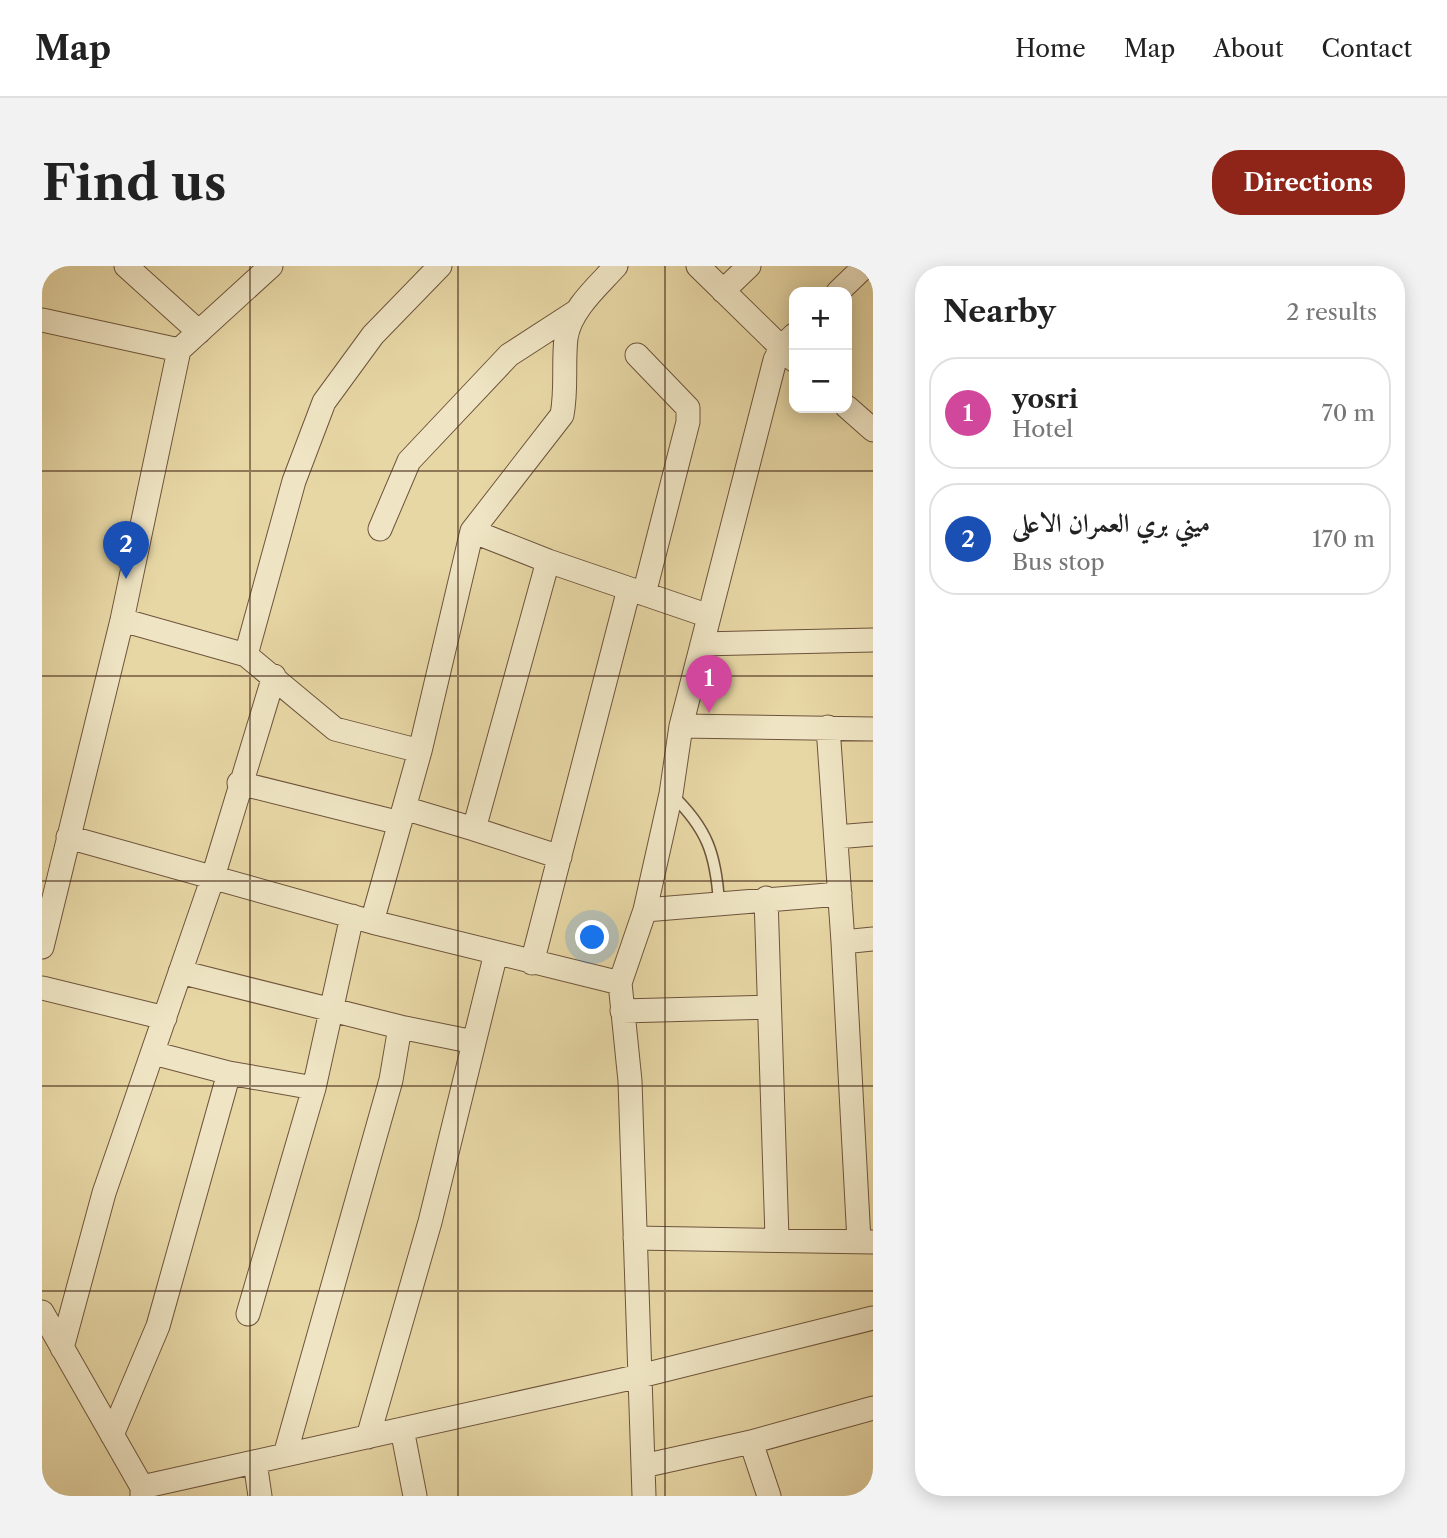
<!DOCTYPE html>
<meta charset="utf-8">
<style>
body{margin:0;font-family:"Libre Caslon Text",Amiri,serif;background:#f2f2f2;color:#222}
.controls{position:absolute;right:21px;top:21px;display:grid;overflow:hidden;border-radius:14px;box-shadow:0 4px 18px #0003}
.controls button{width:63px;height:63px;display:grid;place-items:center;padding:0;border:0;border-bottom:2px solid #e0e0e0;background:#fff;color:#222;font:35px sans-serif}
.you{position:absolute;left:551px;top:672px;width:24px;height:24px;margin:-18px;border:5px solid #fff;border-radius:50%;background:#1a73e8;box-shadow:0 0 0 10px #1a73e833}
.badge{display:grid;place-items:center;width:46px;height:46px;border-radius:50%;background:#8f2418;color:#fff;font-size:23px;font-weight:700}
.pin{position:absolute;translate:-50% -58px;filter:drop-shadow(0 2px 4px #0008)}
.pin::after{content:'';position:absolute;top:37px;width:24px;height:21px;background:inherit;clip-path:polygon(0 0,100% 0,50% 100%)}
.list{margin:0;padding:0;list-style:none}
h2{display:flex;justify-content:space-between;align-items:center;height:91px;margin:0;padding:0 28px;font-size:30px}
h2 small{font-size:23px;font-weight:400;color:#767676}
.list li{display:grid;grid-template-columns:46px 1fr auto;gap:21px;align-items:center;box-sizing:border-box;height:112px;margin:0 14px 14px;padding:0 14px;border:2px solid #e0e0e0;border-radius:28px}
.list b{display:block;font-size:26px;white-space:nowrap}
.list p{margin:0;font-size:23px;white-space:nowrap;color:#767676}
.list em{font-size:23px;font-style:normal;color:#767676}
.map{position:relative;flex:none;width:831px;height:1230px;overflow:hidden;border-radius:28px}
header{display:flex;align-items:center;gap:42px;box-sizing:border-box;height:98px;padding:0 35px;background:#fff;border-bottom:2px solid #e0e0e0}
header strong{font-size:33px}
nav{display:flex;gap:38px;margin-inline-start:auto;font-size:24px}
.intro{display:flex;align-items:center;justify-content:space-between;box-sizing:border-box;height:168px;padding:0 42px}
h1{margin:0;font-size:49px}
.button{padding:18px 32px;border-radius:28px;background:#8f2418;color:#fff;font-size:24px;font-weight:700}
main{display:flex;gap:42px;padding:0 42px}
aside{flex:1;background:#fff;border-radius:28px;box-shadow:0 4px 18px #0003}
.map>svg:first-child{display:block}
.lines{fill:none;stroke-linecap:round;stroke-linejoin:round}
.lane-casing{stroke:#6e543c;stroke-width:13}
.street-casing{stroke:#6e543c;stroke-width:25}
.lane{stroke:#efe5c4;stroke-width:10}
.street{stroke:#efe5c4;stroke-width:23}
.grid{fill:none;stroke:#452919;stroke-width:2;stroke-opacity:0.55}
</style>
<header>
<strong>Map</strong>
<nav><a>Home</a><a>Map</a><a>About</a><a>Contact</a></nav>
</header>
<div class="intro"><h1>Find us</h1><a class="button">Directions</a></div>
<main>
<div class="map">
<svg width="831" height="1230" viewBox="0 0 831 1230">
<rect width="100%" height="100%" fill="#e7d7a5"/>
<filter id="stains"><feTurbulence type="fractalNoise" baseFrequency=".00286" numOctaves="4"/><feColorMatrix values="0 0 0 0 .2 0 0 0 0 .09 0 0 0 0 .02 0 0 0 .5 -.17"/></filter>
<radialGradient id="worn" r=".72"><stop offset=".6" stop-color="#630" stop-opacity="0"/><stop offset="1" stop-color="#630" stop-opacity=".3"/></radialGradient>
<g class="lines">
<g class="lane-casing">
<path id="lane" d="M629,528C665,562 674,588 677,637"/>
</g>
<g class="street-casing">
<path id="street" d="M84,0L157,66
M656,0L752,94
M681,25L707,0
M796,26L823,0
M0,54L137,84
M595,89L646,142V156L602,328
M805,141L831,164
M338,263L367,195L467,89L535,45
M430,265L506,295L667,350
M506,295L432,563L518,591
M80,354L204,389L293,463L378,485
M660,378L831,374
M204,389L252,215L282,136L331,69L398,0
M639,460L831,463
M786,461L801,676
M197,517L358,557
M362,542L432,563
M26,571L330,656L578,717
M794,571L831,568
M724,632L735,972
M603,644L798,628
M330,656L378,485L430,265L520,149C525,123 521,98 524,72C528,44 556,20 574,0
M0,681L80,354L137,84L229,0
M490,697L587,323
M138,706L358,761
M0,722L123,752
M580,745L727,741
M111,787L187,807
M593,972L831,976
M817,975L801,676L831,673
M0,1046L100,1221V1230
M206,1048L272,822L310,650
M20,1082L62,927L171,611L232,410
M360,1163L373,1230
M70,1169L116,1060L187,807L272,822
M326,1171L388,956L454,687
M709,1176L727,1230
M243,1189L349,814L358,761L432,776
M213,1196L218,1230
M601,1200L709,1176L831,1142
M100,1221L598,1110L831,1052
M602,1230L588,815L578,717L603,644L629,528L639,460L733,94L739,82L752,69"/>
</g>
<use href="#lane" class="lane"/>
<use href="#street" class="street"/>
</g>
<path class="grid" d="M208,0V1230M416,0V1230M623,0V1230M0,205H831M0,410H831M0,615H831M0,820H831M0,1025H831"/>
<rect width="100%" height="100%" filter="url(#stains)"/>
<rect width="100%" height="100%" fill="url(#worn)"/>
</svg>
<div class="controls">
<button>+</button>
<button>−</button>
</div>
<div class="you"></div>
<div class="pin badge" style="left:667px;top:447px;background:#d1479c">1</div>
<div class="pin badge" style="left:84px;top:313px;background:#1a4fb4">2</div>
</div>
<aside>
<h2>Nearby<small>2 results</small></h2>
<ul class="list">
<li><span class="badge" style="background:#d1479c">1</span><div><b>yosri</b><p>Hotel</p></div><em>70 m</em></li>
<li><span class="badge" style="background:#1a4fb4">2</span><div><b>ميني بري العمران الاعلى</b><p>Bus stop</p></div><em>170 m</em></li>
</ul>
</aside>
</main>
